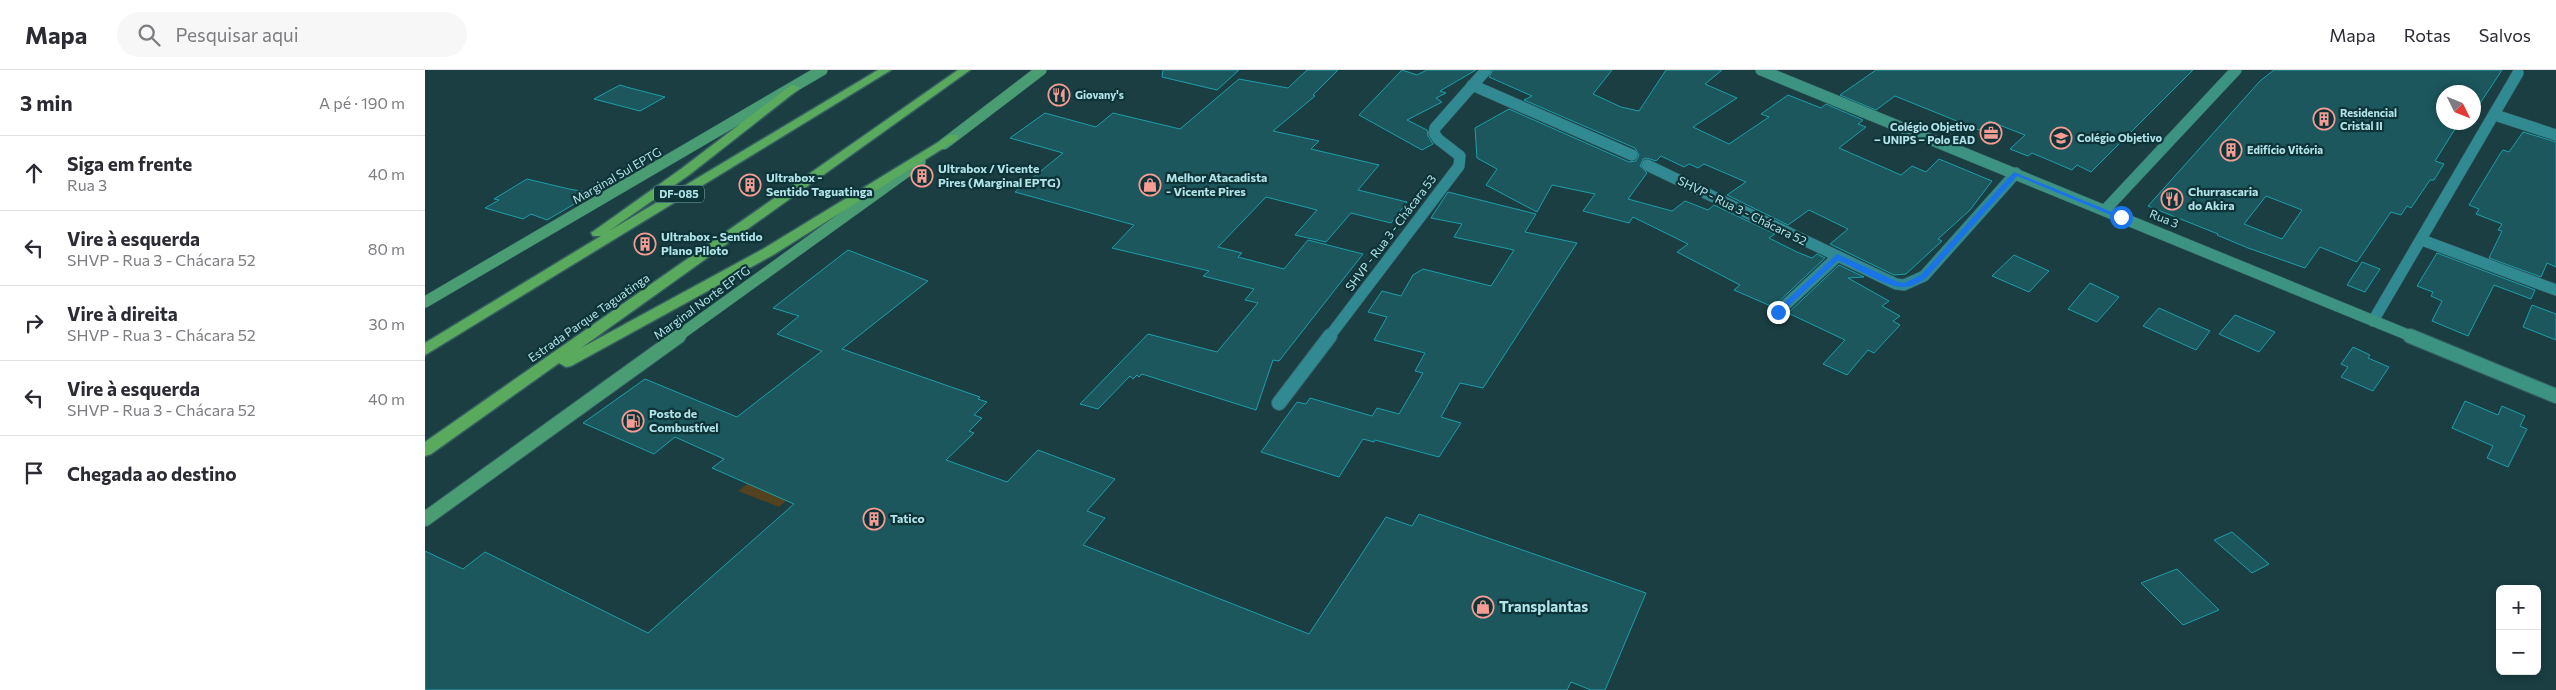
<!DOCTYPE html>
<html lang="pt">
<meta charset="utf-8">
<style>
body{margin:0;font-family:Commissioner,sans-serif;background:#f7f7f7;color:#2b2b33}
.controls{position:absolute;right:15px;bottom:15px;display:grid;overflow:hidden;border-radius:8px;box-shadow:0 2px 8px #0003}
.controls button{width:45px;height:45px;display:grid;place-items:center;padding:0;border:0;border-bottom:1px solid #e1e1e2;background:#fff;color:#2b2b33;font:25px sans-serif}
.compass{position:absolute;left:2011px;top:15px;width:45px;height:45px;border-radius:50%;background:#fff;box-shadow:0 2px 8px #0003;rotate:133deg}
.stop{position:absolute;width:15px;height:15px;margin:-11px;border:4px solid #1a73e8;border-radius:50%;background:#fff}
.stop.end{background:#1a73e8;border-color:#fff;box-shadow:0 1px 5px #0008}
.list{margin:0;padding:0;list-style:none}
h2{display:flex;justify-content:space-between;align-items:center;height:65px;margin:0;padding:0 20px;font-size:21px}
h2 small{font-size:16px;font-weight:400;color:#7c7c81}
.list li{display:grid;grid-template-columns:32px 1fr auto;gap:15px;align-items:center;box-sizing:border-box;height:75px;padding:0 20px;border-top:1px solid #e1e1e2}
.list b{display:block;font-size:19px;white-space:nowrap}
.list p{margin:0;font-size:16px;white-space:nowrap;color:#7c7c81}
.list em{font-size:16px;font-style:normal;color:#7c7c81}
.icon{flex:none;width:28px;height:28px;fill:none;stroke:currentColor;stroke-width:2;stroke-linecap:round;stroke-linejoin:round}
.map{position:relative;flex:none;width:2131px;height:620px;overflow:hidden}
header{display:flex;align-items:center;gap:30px;box-sizing:border-box;height:70px;padding:0 25px;background:#fff;border-bottom:1px solid #e1e1e2}
header strong{font-size:24px}
nav{display:flex;gap:28px;margin-inline-start:auto;font-size:18px}
.search{width:350px;height:45px;background:#f7f7f7;display:flex;align-items:center;gap:12px;box-sizing:border-box;padding:0 18px;border-radius:28px;color:#7c7c81;font-size:19px}
main{display:flex}
aside{flex:1;background:#fff}
.map>svg:first-child{display:block}
.green{fill:#52421f}
.building{fill:#1c575d;stroke:#1d9eaa;fill-rule:evenodd}
.lines{fill:none;stroke-linecap:round;stroke-linejoin:round}
.street-far1-casing{stroke:#355e63;stroke-width:12}
.street-casing{stroke:#355e63;stroke-width:16}
.secondary-far1-casing{stroke:#355e63;stroke-width:12}
.secondary-casing{stroke:#355e63;stroke-width:16}
.primary-far1-casing{stroke:#355e63;stroke-width:12}
.primary-casing{stroke:#355e63;stroke-width:16}
.highway-casing{stroke:#355e63;stroke-width:3}
.street-far1{stroke:#318992;stroke-width:11}
.street{stroke:#318992;stroke-width:14}
.secondary-far1{stroke:#3d9382;stroke-width:11}
.secondary{stroke:#3d9382;stroke-width:14}
.primary-far1{stroke:#4a9d73;stroke-width:11}
.primary{stroke:#4a9d73;stroke-width:14}
.highway{fill:#5aaa5e;fill-rule:evenodd}
.route{fill:#1a73e8}
.labels{text-anchor:middle;stroke-width:4.5;stroke-linejoin:round;paint-order:stroke}
.far-poi-label{font-size:11px;font-weight:bold;fill:#b1e3e9;stroke:#0f3438;text-anchor:start}
.shield{fill:#0f3438;stroke:#80aeb4;stroke-width:1}
.shield-label{font-size:11px;font-weight:bold;fill:#b1e3e9}
.poi-label{font-size:12px;font-weight:bold;fill:#b1e3e9;stroke:#0f3438;text-anchor:start}
.street-label{font-size:12px;fill:#b1e3e9;stroke:#0f3438}
.near-poi-label{font-size:15px;font-weight:bold;fill:#b1e3e9;stroke:#0f3438;text-anchor:start}
</style>
<header>
<strong>Mapa</strong>
<div class="search"><svg class="icon" aria-label="search" viewBox="0 0 24 24"><circle cx="10" cy="10" r="6"/><path d="M15 15l6 6"/></svg>Pesquisar aqui</div>
<nav><a>Mapa</a><a>Rotas</a><a>Salvos</a></nav>
</header>
<main>
<aside>
<h2>3 min<small>A pé · 190 m</small></h2>
<ul class="list">
<li><svg class="icon" aria-label="ahead" viewBox="0 0 24 24"><path d="M12 20V5M6 11l6-6 6 6"/></svg><div><b>Siga em frente</b><p>Rua 3</p></div><em>40 m</em></li>
<li><svg class="icon" aria-label="left" viewBox="0 0 24 24"><path d="M17 20v-9H6M10 6l-5 5 5 5"/></svg><div><b>Vire à esquerda</b><p>SHVP - Rua 3 - Chácara 52</p></div><em>80 m</em></li>
<li><svg class="icon" aria-label="right" viewBox="0 0 24 24"><path d="M7 20v-9h11M14 6l5 5-5 5"/></svg><div><b>Vire à direita</b><p>SHVP - Rua 3 - Chácara 52</p></div><em>30 m</em></li>
<li><svg class="icon" aria-label="left" viewBox="0 0 24 24"><path d="M17 20v-9H6M10 6l-5 5 5 5"/></svg><div><b>Vire à esquerda</b><p>SHVP - Rua 3 - Chácara 52</p></div><em>40 m</em></li>
<li><svg class="icon" aria-label="arrive" viewBox="0 0 24 24"><path d="M6 21V4h12l-3 4 3 4H6"/></svg><div><b>Chegada ao destino</b></div></li>
</ul>
</aside>
<div class="map">
<svg width="2131" height="620" viewBox="0 0 2131 620">
<rect width="100%" height="100%" fill="#1a3e42"/>
<path class="green" d="M330,408L386,409L354,437L313,421Z"/>
<path class="building" d="M738,0H814L792,20L737,7Z
M882,0H913L888,25L890,26L848,61L894,71L886,79L954,95L933,120L982,132L966,153L926,143L901,172L870,165L892,140L841,127L793,177L817,183L813,187L859,199L883,170L938,184L854,291L848,290L831,340L717,304L714,307L712,305L708,309L705,306L673,339L655,334L723,264L792,282L833,233L820,230L829,219L778,206L784,201L687,178L709,155L590,122L638,83L585,68L620,43L671,57L688,43L755,59L814,9L863,18Z
M977,0L992,5L1002,0H1051L1015,21L1021,23L1011,28L1017,32L982,50L1002,60L1003,66L1008,74L997,80L934,45Z
M1068,0H1187L1168,24L1196,37L1214,41L1241,0H1297L1280,14L1312,28L1268,57L1304,74L1344,47L1336,44L1363,25L1396,38L1401,34L1438,50L1433,54L1441,57L1414,78L1476,105L1487,96L1501,102L1514,89L1567,111L1545,140L1513,169L1517,171L1481,204L1469,205L1405,174L1423,159L1384,140L1363,155L1302,125L1321,112L1279,94L1273,98L1264,94L1259,97L1236,86L1231,91L1222,88L1218,89L1215,96L1222,103L1203,129L1247,141L1260,131L1283,140L1289,135L1350,164L1344,168L1372,182L1387,188L1392,184L1400,188L1348,237L1309,220L1315,215L1252,182L1263,174L1208,147L1204,153L1158,141L1170,124L1127,115L1112,142L1061,115L1072,99L1052,88L1050,58L1084,39L1204,92L1211,91L1214,85L1210,78L1099,30L1107,26L1064,7Z
M1451,0H1768L1666,102L1652,95L1647,100L1607,83L1603,86L1585,79L1600,65L1564,51L1554,60L1470,26L1451,40L1415,25Z
M1849,0H2077L2048,44V22H2018V52H2044L2040,59L2034,57L2030,59L2010,91L2019,94L2009,110H2005L1986,138L1982,136L1976,145L1966,142L1932,192L1895,177L1880,198L1823,178L1792,165L1793,164L1723,136L1835,11ZM1841,126L1877,140L1857,169L1819,154Z
M195,15L205,18L240,27L215,41L169,29Z
M2098,62L2131,72V197L2122,193L2116,207L2064,188L2077,161L2073,160L2077,154L2051,144L2054,139L2044,135L2075,84L2078,80L2084,82Z
M102,109L144,119L168,123L122,150L106,144L98,149L60,138L74,130L69,129Z
M1023,122L1111,144L1100,162L1152,173L1058,318L1035,313L1016,347L1036,353L1014,387L950,370L949,372L938,369L914,407L836,382L872,332L881,334L885,328L947,346L952,338L974,344L998,303L990,301L1000,283L949,270L962,247L943,242L957,221L976,226L988,205L998,199L1066,216L1089,180L1029,167L1037,154L1006,148Z
M423,180L503,211L417,279L555,327L553,329L562,332L549,345L557,348L544,361L549,363L521,390L582,412L613,380L690,409L662,441L680,448L658,475L884,564L961,447L987,456L994,444L1221,523L1180,620H1166L1146,612L1142,620H0V481L38,499L60,482L223,563L369,434L287,398L299,389L250,367L229,384L158,353L220,309L312,347L397,281L352,264L374,246L348,238Z
M2012,183L2110,220L2106,229L2069,215L2043,266L2007,251L2017,231L2006,226L2008,222L1992,216Z
M1589,185L1624,201L1604,222L1567,206Z
M1937,192L1955,199L1940,222L1922,215Z
M1414,195L1439,207L1423,208L1464,231L1457,236L1475,246L1468,251L1475,255L1449,283L1443,280L1422,305L1398,294L1420,270L1363,243Z
M1665,213L1694,227L1672,252L1643,239Z
M2107,235L2131,244V270L2098,257Z
M1734,238L1785,261L1771,280L1718,256Z
M1810,245L1850,262L1834,282L1794,264Z
M1928,277L1945,285L1943,288L1964,297L1948,321L1916,307L1923,297L1916,294Z
M2040,331L2073,345L2077,336L2100,346L2095,356L2102,359L2083,397L2062,388L2068,376L2027,358Z
M1807,462L1844,494L1827,503L1789,470Z
M1752,499L1794,540L1758,555L1716,513Z"/>
<g class="lines">
<g class="street-far1-casing">
<path id="street-far1" d="M1047,15L1207,85
M2070,45L2131,65
M1222,95L1471,214L1479,215L1499,206L1591,103
M1997,170L2131,220
M1353,242L1412,187
M1948,251L2093,3
M904,267L1034,96L1035,86L1013,69L1009,63L1010,58L1061,0"/>
</g>
<g class="street-casing">
<path id="street" d="M854,333L905,266"/>
</g>
<g class="secondary-far1-casing">
<path id="secondary-far1" d="M1336,0L1988,267
M1680,140L1811,0"/>
</g>
<g class="secondary-casing">
<path id="secondary" d="M1985,266L2131,326"/>
</g>
<g class="primary-far1-casing">
<path id="primary-far1" d="M519,74L616,0
M0,232L397,0
M252,267L495,92"/>
</g>
<g class="primary-casing">
<path id="primary" d="M0,449L254,266"/>
</g>
<g class="highway-casing">
<path id="highway" d="M453,0H466L0,285V273L176,166H168L166,163L256,99L365,16L369,15L375,18L264,105L184,161Z
M533,0H545L156,278L338,179L525,65H533V69L348,185L146,296L141,297L134,293L6,384L0,386V372Z"/>
</g>
<use href="#street-far1" class="street-far1"/>
<use href="#street" class="street"/>
<use href="#secondary-far1" class="secondary-far1"/>
<use href="#secondary" class="secondary"/>
<use href="#primary-far1" class="primary-far1"/>
<use href="#primary" class="primary"/>
<use href="#highway" class="highway"/>
</g>
<path class="route" d="M1589,102L1699,147L1693,148L1592,106L1501,208C1495,212 1487,217 1479,217C1463,218 1429,197 1413,190L1356,243L1349,242L1412,184L1473,212L1479,213L1496,205Z"/>
<defs>
<g id="restaurant-ring" transform="scale(1.125)"><circle r="9.5" fill="#0f3438" stroke="#f59c94" stroke-width="1.5"/><path d="M-5-6h1v4h1v-4h1v4h1v-4h1v5L-1.5 .5V6h-2V.5L-5-1ZM5-6V6H3V1.5H1.5Q1.5-4 5-6Z" fill="#f59c94"/></g>
<g id="building-ring" transform="scale(1.125)"><circle r="9.5" fill="#0f3438" stroke="#f59c94" stroke-width="1.5"/><path d="M-4-6H4V6H1V3H-1V6H-4ZM-2.5-4.3h1.7v1.8h-1.7ZM.8-4.3h1.7v1.8H.8ZM-2.5-1h1.7V.8h-1.7ZM.8-1h1.7V.8H.8Z" fill="#f59c94"/></g>
<g id="office-ring" transform="scale(1.125)"><circle r="9.5" fill="#0f3438" stroke="#f59c94" stroke-width="1.5"/><path d="M-6-3h4V-5.5h4V-3h4V5H-6ZM-1-4.5V-3h2v-1.5ZM-6 0V1H6V0Z" fill="#f59c94"/></g>
<g id="university-ring" transform="scale(1.125)"><circle r="9.5" fill="#0f3438" stroke="#f59c94" stroke-width="1.5"/><path d="M0-5L7-2L0 1L-7-2ZM-4 1L0 2.5L4 1V4Q0 6-4 4Z" fill="#f59c94"/></g>
<g id="shop-ring" transform="scale(1.125)"><circle r="9.5" fill="#0f3438" stroke="#f59c94" stroke-width="1.5"/><path d="M-5-2.5h2.3a2.7 3.5 0 0 1 5.4 0H5L5.5 6h-11ZM-1.5-2.5h3a1.5 2.3 0 0 0-3 0Z" fill="#f59c94"/></g>
<g id="fuel-ring" transform="scale(1.125)"><circle r="9.5" fill="#0f3438" stroke="#f59c94" stroke-width="1.5"/><path d="M-5.5-6h7V0h2V4h1.3V-2.5L3-4.5l.8-.8L6-3V5H2.5V1h-1V6h-7ZM-4.2-4.7v3.2H.2V-4.7Z" fill="#f59c94"/></g>
</defs>
<g fill-rule="evenodd">
<use href="#restaurant-ring" x="634" y="25"/>
<use href="#building-ring" x="1899" y="49"/>
<use href="#office-ring" x="1566" y="63"/>
<use href="#university-ring" x="1636" y="68"/>
<use href="#building-ring" x="1806" y="80"/>
<use href="#building-ring" x="497" y="106"/>
<use href="#building-ring" x="325" y="115"/>
<use href="#shop-ring" x="725" y="115"/>
<use href="#restaurant-ring" x="1747" y="129"/>
<use href="#building-ring" x="220" y="174"/>
<use href="#fuel-ring" x="208" y="351"/>
<use href="#building-ring" x="449" y="449"/>
<use href="#shop-ring" x="1058" y="537"/>
</g>
<g class="labels">
<g class="far-poi-label">
<text x="650" y="29">Giovany's</text>
<text x="1915" y="47">Residencial<tspan x="1915" dy="13">Cristal II</tspan></text>
<text x="1550" y="61" text-anchor="end">Colégio Objetivo<tspan x="1550" dy="13">– UNIPS – Polo EAD</tspan></text>
<text x="1652" y="72">Colégio Objetivo</text>
<text x="1822" y="84">Edifício Vitória</text>
</g>
<rect class="shield" x="229" y="115.5" width="50" height="17" rx="4"/>
<g class="shield-label">
<text x="254" y="128">DF-085</text>
</g>
<g class="poi-label">
<text x="513" y="103">Ultrabox / Vicente<tspan x="513" dy="14">Pires (Marginal EPTG)</tspan></text>
<text x="341" y="112">Ultrabox -<tspan x="341" dy="14">Sentido Taguatinga</tspan></text>
<text x="741" y="112">Melhor Atacadista<tspan x="741" dy="14">- Vicente Pires</tspan></text>
<text x="1763" y="126">Churrascaria<tspan x="1763" dy="14">do Akira</tspan></text>
<text x="236" y="171">Ultrabox - Sentido<tspan x="236" dy="14">Plano Piloto</tspan></text>
<text x="224" y="348">Posto de<tspan x="224" dy="14">Combustível</tspan></text>
<text x="465" y="453">Tatico</text>
</g>
<g class="street-label">
<text transform="translate(192 106) rotate(-30)" y="4">Marginal Sul EPTG</text>
<text transform="translate(1317 141) rotate(26)" y="4">SHVP - Rua 3 - Chácara 52</text>
<text transform="translate(1739 149) rotate(22)" y="4">Rua 3</text>
<text transform="translate(966 163) rotate(-53)" y="4">SHVP - Rua 3 - Chácara 53</text>
<text transform="translate(277 233) rotate(-36)" y="4">Marginal Norte EPTG</text>
<text transform="translate(164 248) rotate(-35)" y="4">Estrada Parque Taguatinga</text>
</g>
<g class="near-poi-label">
<text x="1074" y="542">Transplantas</text>
</g>
</g>
</svg>
<div class="controls">
<button>+</button>
<button>−</button>
</div>
<svg class="compass" viewBox="-18 -18 36 36"><path d="M0-13l5 13h-10z" fill="#e53935"/><path d="M0 13l5-13h-10z" fill="#7c7c81"/></svg>
<div class="stop" style="left:1696px;top:147px"></div>
<div class="stop end" style="left:1353px;top:242px"></div>
</div>
</main>
